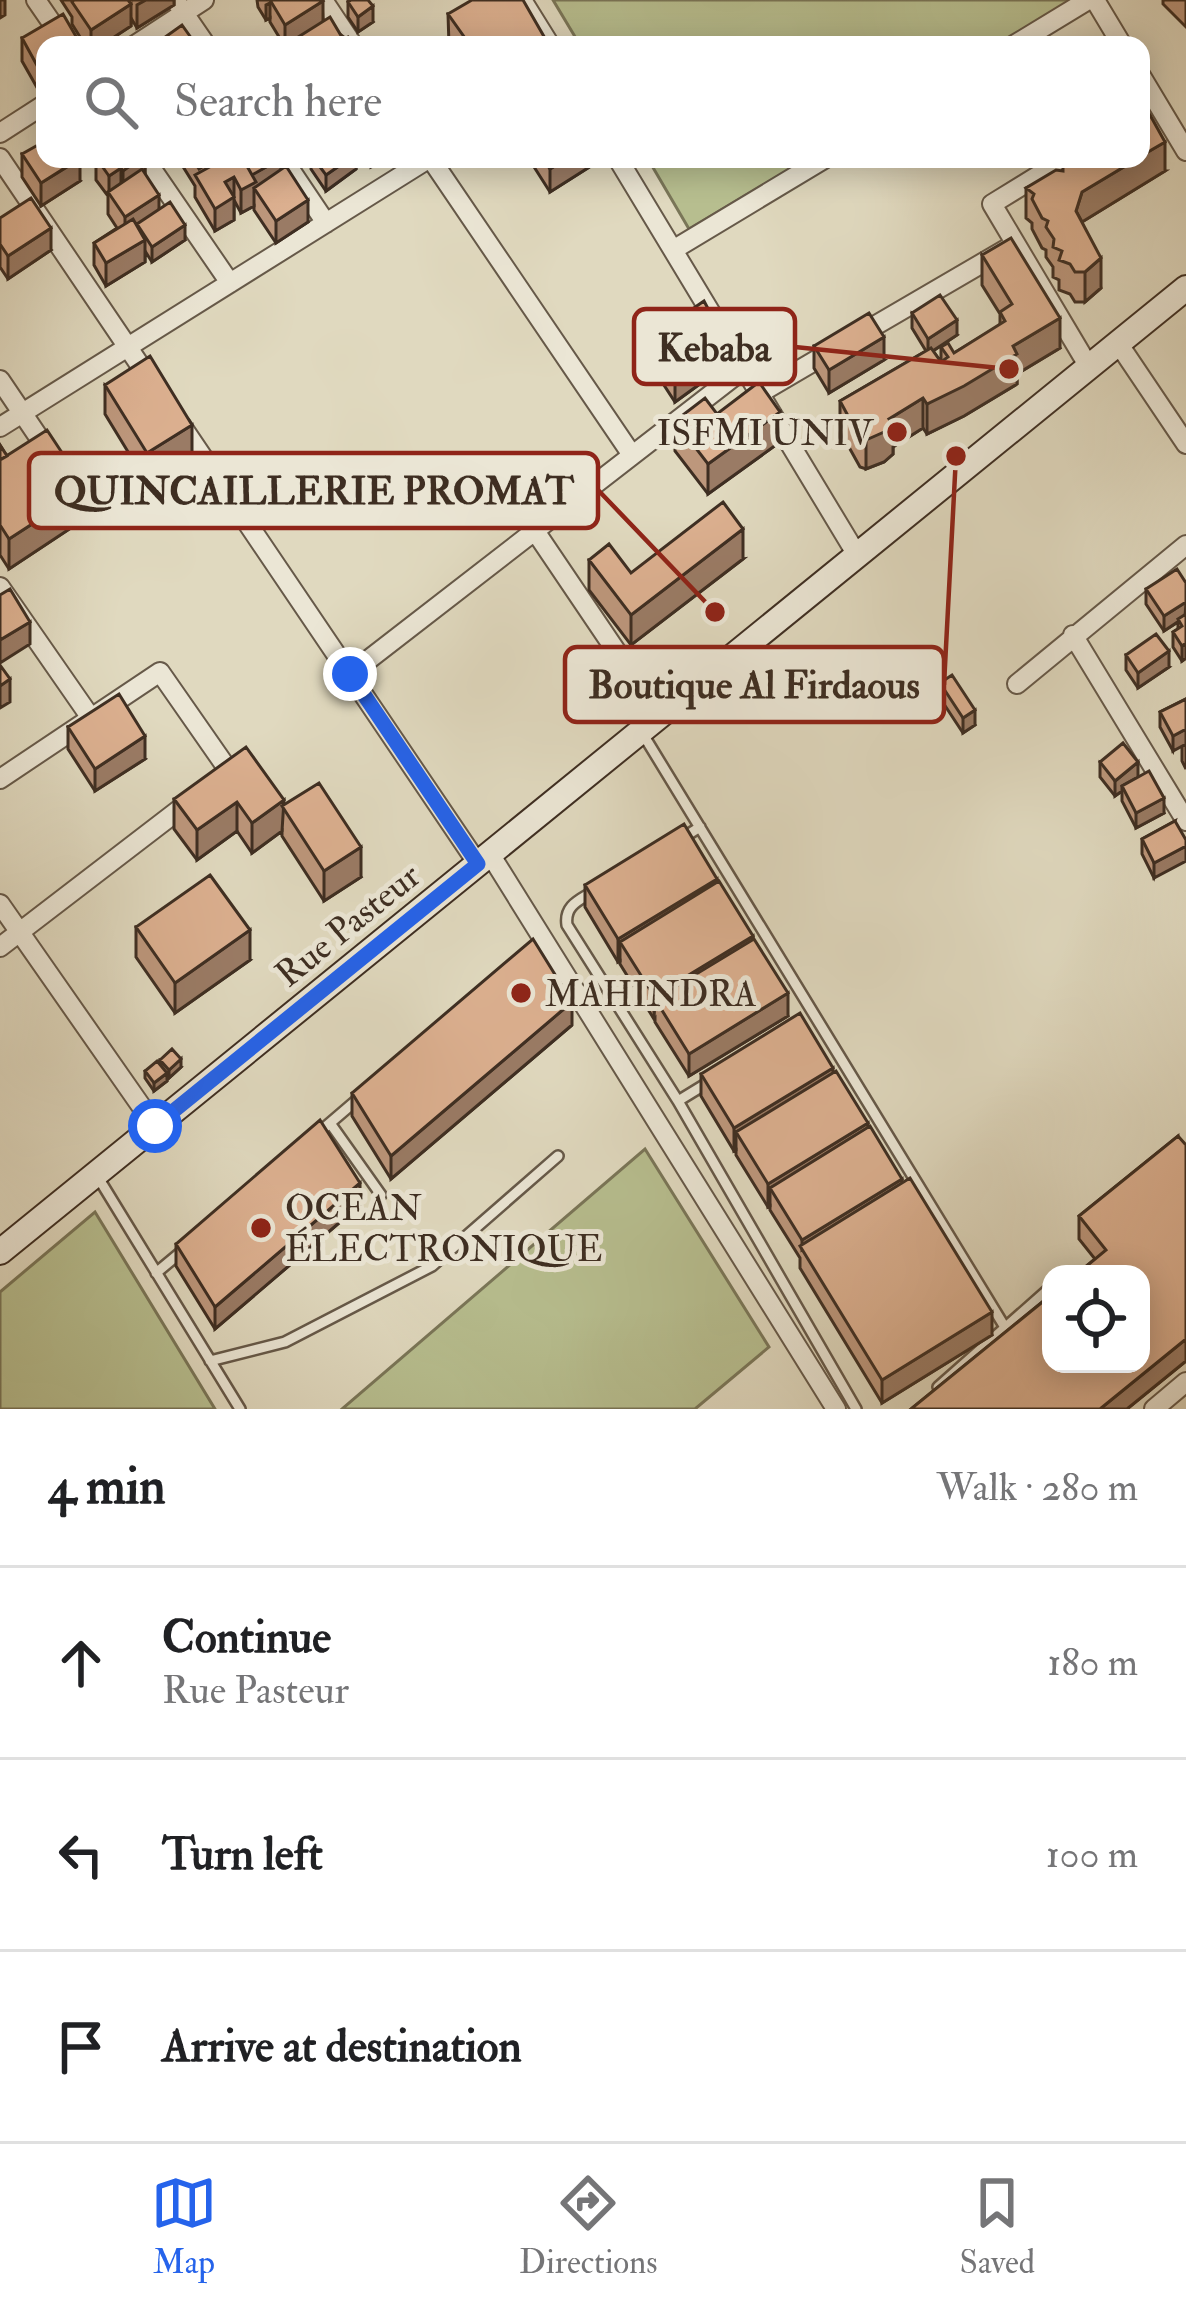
<!DOCTYPE html>
<meta charset="utf-8">
<style>
body{margin:0;font-family:"IM FELL Double Pica",serif;background:#f6f6f6;color:#202124}
.controls{position:absolute;right:36px;bottom:36px;display:grid;overflow:hidden;border-radius:24px;box-shadow:0 6px 30px #0003}
.controls button{width:108px;height:108px;display:grid;place-items:center;padding:0;border:0;border-bottom:3px solid #e0e0e0;background:#fff;color:#202124;font:60px sans-serif}
.stop{position:absolute;width:36px;height:36px;margin:-27px;border:9px solid #2563eb;border-radius:50%;background:#fff}
.stop.end{background:#2563eb;border-color:#fff;box-shadow:0 3px 12px #0008}
.list{margin:0;padding:0;list-style:none}
h2{display:flex;justify-content:space-between;align-items:center;height:156px;margin:0;padding:0 48px;font-size:51px}
h2 small{font-size:39px;font-weight:400;color:#757577}
.list li{display:grid;grid-template-columns:78px 1fr auto;gap:36px;align-items:center;box-sizing:border-box;height:192px;padding:0 48px;border-top:3px solid #e0e0e0}
.list b{display:block;font-size:45px;white-space:nowrap}
.list p{margin:0;font-size:39px;white-space:nowrap;color:#757577}
.list em{font-size:39px;font-style:normal;color:#757577}
.icon{flex:none;width:66px;height:66px;fill:none;stroke:currentColor;stroke-width:2;stroke-linecap:round;stroke-linejoin:round}
.map{position:relative;flex:none;width:1186px;height:1409px;overflow:hidden}
.search{position:absolute;background:#fff;box-shadow:0 6px 30px #0003;left:36px;right:36px;top:36px;height:132px;display:flex;align-items:center;gap:30px;box-sizing:border-box;padding:0 42px;border-radius:24px;color:#757577;font-size:45px}
.sheet{height:732px;background:#fff}
nav{display:flex;justify-content:space-around;align-items:center;box-sizing:border-box;height:168px;border-top:3px solid #e0e0e0;background:#fff;font-size:33px;color:#757577}
nav a{display:grid;justify-items:center;gap:6px}
nav .on{color:#2563eb}
.map>svg:first-child{display:block}
.green{fill:#b7be8f;stroke:#7a7658;stroke-width:3}
.lines{fill:none;stroke-linecap:round;stroke-linejoin:round}
.lane-casing{stroke:#665949;stroke-width:14}
.street-casing{stroke:#665949;stroke-width:22}
.secondary-casing{stroke:#3e2e22;stroke-width:28}
.lane{stroke:#ebe6d5;stroke-width:9}
.street{stroke:#ebe6d5;stroke-width:18}
.secondary{stroke:#ebe6d5;stroke-width:24}
.wall{fill:#bd977c;stroke:#3e2e22;stroke-width:3}
.shaded-wall{fill:#9a7b65;stroke:#3e2e22;stroke-width:3}
.building{fill:#dcb090;stroke:#3e2e22;stroke-width:3}
.route{stroke:#2563eb;stroke-width:15}
.poi-dot{fill:#8f2418;stroke:#ebe6d5;stroke-width:4.5}
.labels{text-anchor:middle;stroke-width:10;stroke-linejoin:round;paint-order:stroke}
.poi-label{font-size:36px;fill:#3e2e22;stroke:#ebe6d5;text-anchor:start}
.street-label{font-size:36px;fill:#3e2e22;stroke:#ebe6d5}
.leader{fill:none;stroke:#8f2418;stroke-width:4.5}
.callout-dot{fill:#8f2418;stroke:#ebe6d5;stroke-width:4.5}
.callout{fill:#ebe6d5;stroke:#8f2418;stroke-width:4.5}
.callout-label{font-size:39px;text-anchor:middle;font-weight:bold;fill:#3e2e22}
</style>
<div class="map">
<svg width="1186" height="1409" viewBox="0 0 1186 1409">
<rect width="100%" height="100%" fill="#e0d9bf"/>
<filter id="stains"><feTurbulence type="fractalNoise" baseFrequency=".00167" numOctaves="4"/><feColorMatrix values="0 0 0 0 .2 0 0 0 0 .09 0 0 0 0 .02 0 0 0 .5 -.17"/></filter>
<radialGradient id="worn" r=".72"><stop offset=".6" stop-color="#630" stop-opacity="0"/><stop offset="1" stop-color="#630" stop-opacity=".3"/></radialGradient>
<path class="green" d="M553,0H1072L997,45H580Z
M648,159H807L689,229Z
M645,1149L769,1347L695,1409H342Z
M95,1212L215,1409H0V1292Z"/>
<g class="lines">
<g class="lane-casing">
<path id="lane" d="M641,731L1006,1329
M681,839L700,827
M594,891C580,900 564,905 567,925L678,1101L856,1409
M678,1101L709,1082
M330,1123L381,1195
M316,1135L358,1099
M96,1174L240,1409
M156,1273L186,1248
M210,1361L285,1342L432,1266L558,1156
M938,1387L1051,1287"/>
</g>
<g class="street-casing">
<path id="street" d="M36,0L67,45
M175,0L206,45
M323,0L353,45
M522,0L550,45
M1095,0L1122,45
M135,45L204,0
M1014,45L1088,0
M1141,76L1186,151
M0,133L45,104
M0,158L152,383
M145,159L230,283
M283,159L326,223
M431,159L632,455
M618,159L857,555
M1065,159L992,204L1089,367
M673,250L824,159
M859,335L1015,244
M1118,343L1186,444
M0,380L50,454
M760,393L835,349
M181,425L478,864
M0,427L428,159
M73,486L94,517
M535,531L660,716
M0,587L91,718
M1073,635L1186,821
M350,674L745,368
M1017,684L1186,545
M0,779L160,672L229,771L220,778
M490,854L836,1409
M0,904L155,1126
M0,947L193,799
M1154,1409L1186,1382"/>
</g>
<g class="secondary-casing">
<path id="secondary" d="M0,1252L1186,288"/>
</g>
<use href="#lane" class="lane"/>
<use href="#street" class="street"/>
<use href="#secondary" class="secondary"/>
</g>
<path class="wall" d="M61,0H174V5L137,28L131,18V26L102,45H85L72,24V17Z
M257,0H322L323,21L354,45H295V41L289,45H284L270,22V18L266,20L258,7Z
M1163,0H1186V27L1163,4Z
M348,2L373,22L358,32L348,17Z
M448,14L546,45H449Z
M22,38L45,45V88L39,91L22,61Z
M22,154L80,181L41,206L22,177Z
M96,159H145V174L159,209L185,240L152,262L145,251V262L106,286L94,265V243L117,228L108,214V196L96,180Z
M182,159H281V170L308,222L276,243L254,210V206L241,213L234,200V220L215,231L195,197V186L182,165Z
M311,159H356V169L326,191L311,169Z
M529,159H602L550,192Z
M1063,171H1165L1082,222L1101,288L1085,302H1075L1070,294L1059,290V280L1053,277V267L1046,257V250L1042,248L1032,229V223L1026,218V188Z
M0,218L51,250L8,279L0,267Z
M982,255L1060,348L1017,374V384L964,416L927,434L923,428L893,447V454L884,462L866,469L860,467L840,431V401L926,351L912,328V313L957,335L933,351L941,362V347L954,353L1000,325V314L982,285Z
M649,339L726,365L675,402L649,362Z
M814,346L884,360L829,393L814,368Z
M105,385L192,454L147,483L105,414Z
M717,414L780,442L708,494L675,451V421Z
M0,445L7,456L86,518L9,569L0,555Z
M743,559L631,645L589,590V560L631,573Z
M1186,583V658L1182,661L1173,647V632L1178,629V622L1164,631L1146,604V589Z
M1126,655L1169,667L1138,688L1126,670Z
M940,683L975,725L963,733L940,698Z
M1186,699L1173,751L1160,727V712Z
M68,727L145,759L95,791L68,749Z
M1186,744V769L1182,761V746Z
M1100,762L1138,777L1164,813L1136,828L1122,801V791L1115,796L1100,777Z
M174,799L284,805L361,877L324,901L282,836V831L252,853L237,831L197,860L174,829Z
M1175,821L1154,878L1142,854V839Z
M717,882L753,940L788,1016L689,1076L655,1022V1018L654,1019L620,964V961L618,962L585,907V885Z
M136,927L250,960L175,1013L136,957Z
M572,1025L391,1179L352,1116V1093Z
M160,1060L181,1067L169,1078L167,1076V1081L154,1091L145,1078V1071L160,1064Z
M833,1073L902,1183L992,1335L882,1403L800,1268V1258L770,1210V1206L768,1207L736,1155V1150L734,1151L701,1096V1074Z
M1178,1136L1186,1361L1127,1409H911L1095,1259L1079,1239V1216Z
M360,1205L215,1329L176,1266V1244Z"/>
<path class="shaded-wall" d="M0,0H5V15L0,18Z
M146,0H174V5L137,28V5Z
M323,1V24L289,45H285V25Z
M270,3V18L266,20V5Z
M131,4V26L102,45H91V30Z
M373,6V22L358,32V17Z
M45,65V88L39,91V69Z
M1165,142V171L1082,222L1076,211L1082,192L1137,159H1141V156Z
M80,159V181L41,206V183Z
M136,159H145V178L123,193V171Z
M281,159V174L254,189V206L241,213V190L249,176Z
M349,159H356V169L326,191V175Z
M371,159H387L371,167Z
M566,159H602L550,192V169Z
M121,168V190L109,194V176Z
M234,177V220L215,231V209L225,182Z
M159,195V217L125,240V217Z
M308,200V222L276,243V221Z
M185,225V240L152,262V247Z
M51,228V250L8,279V256Z
M145,240V262L106,286V263Z
M1101,258V288L1085,302V272Z
M1060,318V348L1017,374V384L964,416L927,434V404L1013,346Z
M957,320V335L928,354V339Z
M884,337V360L829,393V370Z
M726,343V365L675,402V379Z
M923,398V428L893,447V454L884,462L866,469V440L889,419Z
M780,412V442L708,494V464Z
M192,425V454L147,483V453Z
M86,489V518L9,569V539Z
M743,529V559L631,645V615Z
M1186,602L1185,617L1164,631V616Z
M30,622V644L0,663V640Z
M1186,643V658L1182,661V646Z
M1169,651V667L1138,688V673Z
M10,679V702L0,708V686Z
M975,710V725L963,733V718Z
M1186,729V744L1173,751V736Z
M145,736V759L95,791V769Z
M1138,762V777L1122,786V791L1115,796V781Z
M1164,798V813L1136,828V813Z
M284,800L282,831L252,853V823Z
M237,802V831L197,860V830Z
M1186,846V861L1154,878V863Z
M361,847V877L324,901V871Z
M717,879V901L620,942V961L618,962V939Z
M250,930V960L175,1013V983Z
M753,936V958L655,999L654,1019V996Z
M788,993V1016L689,1076V1054Z
M572,1002V1025L391,1179V1156Z
M181,1059V1067L169,1078V1070Z
M833,1068V1090L736,1132V1150L734,1151V1128Z
M167,1073V1081L154,1091V1083Z
M868,1123V1146L770,1188V1206L768,1207V1184Z
M902,1179V1201L802,1250V1240Z
M360,1183V1205L215,1329V1307Z
M992,1312V1335L882,1403V1380Z
M1186,1339V1361L1127,1409H1100Z"/>
<path class="building" d="M74,0H128L131,4L91,30L72,2Z
M270,0H322L323,1L285,25Z
M351,0H368L373,6L358,17L348,2Z
M472,0H523L546,40L537,45H470L448,14Z
M63,14L81,45H45V65L39,69L22,38Z
M330,17L343,39L332,45H298L295,39Z
M182,25L192,39L183,45H154Z
M348,37L354,45H335Z
M1150,115L1165,142L1141,156V117L1145,118Z
M45,141V159H79L41,183L22,154Z
M97,159H140L123,171L121,168L109,176Z
M193,159H215L199,169Z
M224,159H243L256,182L241,190L234,177L225,182L234,197L215,209L195,175Z
M243,159H280L252,175Z
M314,159H349L326,175Z
M543,159H566L550,169Z
M1074,159H1137L1082,192L1076,211L1101,258L1085,272H1075L1070,264L1059,260L1062,251L1053,247L1054,239L1046,227L1048,221L1042,218L1032,199L1034,194L1026,188L1056,170L1063,171V165Z
M286,166L308,200L276,221L254,188Z
M142,169L159,195L125,217L108,192Z
M31,198L51,228L8,256L0,244V218Z
M170,202L185,225L152,247L137,224Z
M133,219L145,240L106,263L94,243Z
M1011,238L1060,318L1013,346L1017,354L964,386L927,404L923,398L889,419L893,424L884,432L866,440L860,438L840,401L931,348L941,362L948,357L941,347L948,343L954,353L1005,321L1000,312L1012,304L982,255Z
M940,295L957,320L928,339L912,313Z
M704,301L726,343L675,379L649,339Z
M869,313L884,337L829,370L814,346Z
M150,356L192,425L147,453L105,385Z
M759,382L780,412L708,464L675,421L705,398L717,414Z
M47,430L86,489L9,539L0,525V460Z
M0,445L7,456L0,460Z
M723,502L743,529L631,615L589,560L609,544L631,573Z
M1177,569L1186,583V602L1164,616L1146,589Z
M10,589L30,622L0,640V595Z
M1186,614V643L1182,646L1173,632L1182,626L1178,619Z
M1156,634L1169,651L1138,673L1126,655Z
M0,665L10,679L0,686Z
M952,675L975,710L963,718L940,683Z
M119,694L145,736L95,769L68,727Z
M1186,699V729L1173,736L1160,712Z
M1123,743L1138,762L1115,781L1100,762Z
M246,747L284,800L252,823L237,802L197,830L174,799Z
M1149,771L1164,798L1136,813L1122,786Z
M319,783L361,847L324,871L282,806Z
M1175,821L1186,840V846L1154,863L1142,839Z
M684,824L717,879L618,939L585,885Z
M210,875L250,930L175,983L136,927Z
M719,881L753,936L654,996L620,942Z
M533,939L572,1002L391,1156L352,1093Z
M754,939L788,993L689,1054L655,999Z
M800,1013L833,1068L734,1128L701,1074Z
M172,1049L181,1059L169,1070L160,1060Z
M157,1061L167,1073L154,1083L145,1071Z
M836,1071L868,1123L768,1184L736,1132Z
M320,1120L360,1183L215,1307L176,1244Z
M870,1126L902,1179L802,1240L770,1188Z
M1178,1136L1186,1145V1339L1100,1409H911L1051,1295V1364H1141V1274H1077L1106,1250L1079,1216Z
M910,1178L992,1312L882,1380L800,1246Z"/>
<g class="lines">
<path class="route" d="M155,1126L478,864L350,674"/>
</g>
<g class="poi-dot">
<circle cx="897" cy="432" r="12"/>
<circle cx="521" cy="993" r="12"/>
<circle cx="261" cy="1228" r="12"/>
</g>
<g class="labels">
<g class="poi-label">
<text x="873" y="445" text-anchor="end">ISFMI UNIV</text>
<text x="545" y="1006">MAHINDRA</text>
<text x="285" y="1220">OCEAN<tspan x="285" dy="41">ÉLECTRONIQUE</tspan></text>
</g>
<g class="street-label">
<text transform="translate(347 924) rotate(-39)" y="13">Rue Pasteur</text>
</g>
</g>
<path class="leader" d="M1009 369L795 347M715 612L598 490M956 456L944 685"/>
<g class="callout-dot">
<circle cx="1009" cy="369" r="12"/>
<circle cx="715" cy="612" r="12"/>
<circle cx="956" cy="456" r="12"/>
</g>
<g class="callout">
<rect x="634" y="309" width="161" height="75" rx="12"/>
<rect x="29" y="453" width="569" height="75" rx="12"/>
<rect x="565" y="647" width="379" height="75" rx="12"/>
</g>
<g class="callout-label">
<text x="714" y="361">Kebaba</text>
<text x="314" y="504">QUINCAILLERIE PROMAT</text>
<text x="754" y="698">Boutique Al Firdaous</text>
</g>
<rect width="100%" height="100%" filter="url(#stains)"/>
<rect width="100%" height="100%" fill="url(#worn)"/>
</svg>
<div class="controls">
<button><svg class="icon" aria-label="locate" viewBox="0 0 24 24"><circle cx="12" cy="12" r="6"/><path d="M12 2v4M12 18v4M2 12h4M18 12h4"/></svg></button>
</div>
<div class="stop" style="left:155px;top:1126px"></div>
<div class="stop end" style="left:350px;top:674px"></div>
<div class="search"><svg class="icon" aria-label="search" viewBox="0 0 24 24"><circle cx="10" cy="10" r="6"/><path d="M15 15l6 6"/></svg>Search here</div>
</div>
<section class="sheet">
<h2>4 min<small>Walk · 280 m</small></h2>
<ul class="list">
<li><svg class="icon" aria-label="ahead" viewBox="0 0 24 24"><path d="M12 20V5M6 11l6-6 6 6"/></svg><div><b>Continue</b><p>Rue Pasteur</p></div><em>180 m</em></li>
<li><svg class="icon" aria-label="left" viewBox="0 0 24 24"><path d="M17 20v-9H6M10 6l-5 5 5 5"/></svg><div><b>Turn left</b></div><em>100 m</em></li>
<li><svg class="icon" aria-label="arrive" viewBox="0 0 24 24"><path d="M6 21V4h12l-3 4 3 4H6"/></svg><div><b>Arrive at destination</b></div></li>
</ul>
</section>
<nav>
<a class="on"><svg class="icon" aria-label="map" viewBox="0 0 24 24"><path d="M3 6l6-2 6 2 6-2v14l-6 2-6-2-6 2zM9 4v14M15 6v14"/></svg>Map</a>
<a><svg class="icon" aria-label="directions" viewBox="0 0 24 24"><path d="M12 3l9 9-9 9-9-9zM9 14v-3h6M13 9l2 2-2 2"/></svg>Directions</a>
<a><svg class="icon" aria-label="saved" viewBox="0 0 24 24"><path d="M7 4h10v16l-5-4-5 4z"/></svg>Saved</a>
</nav>
